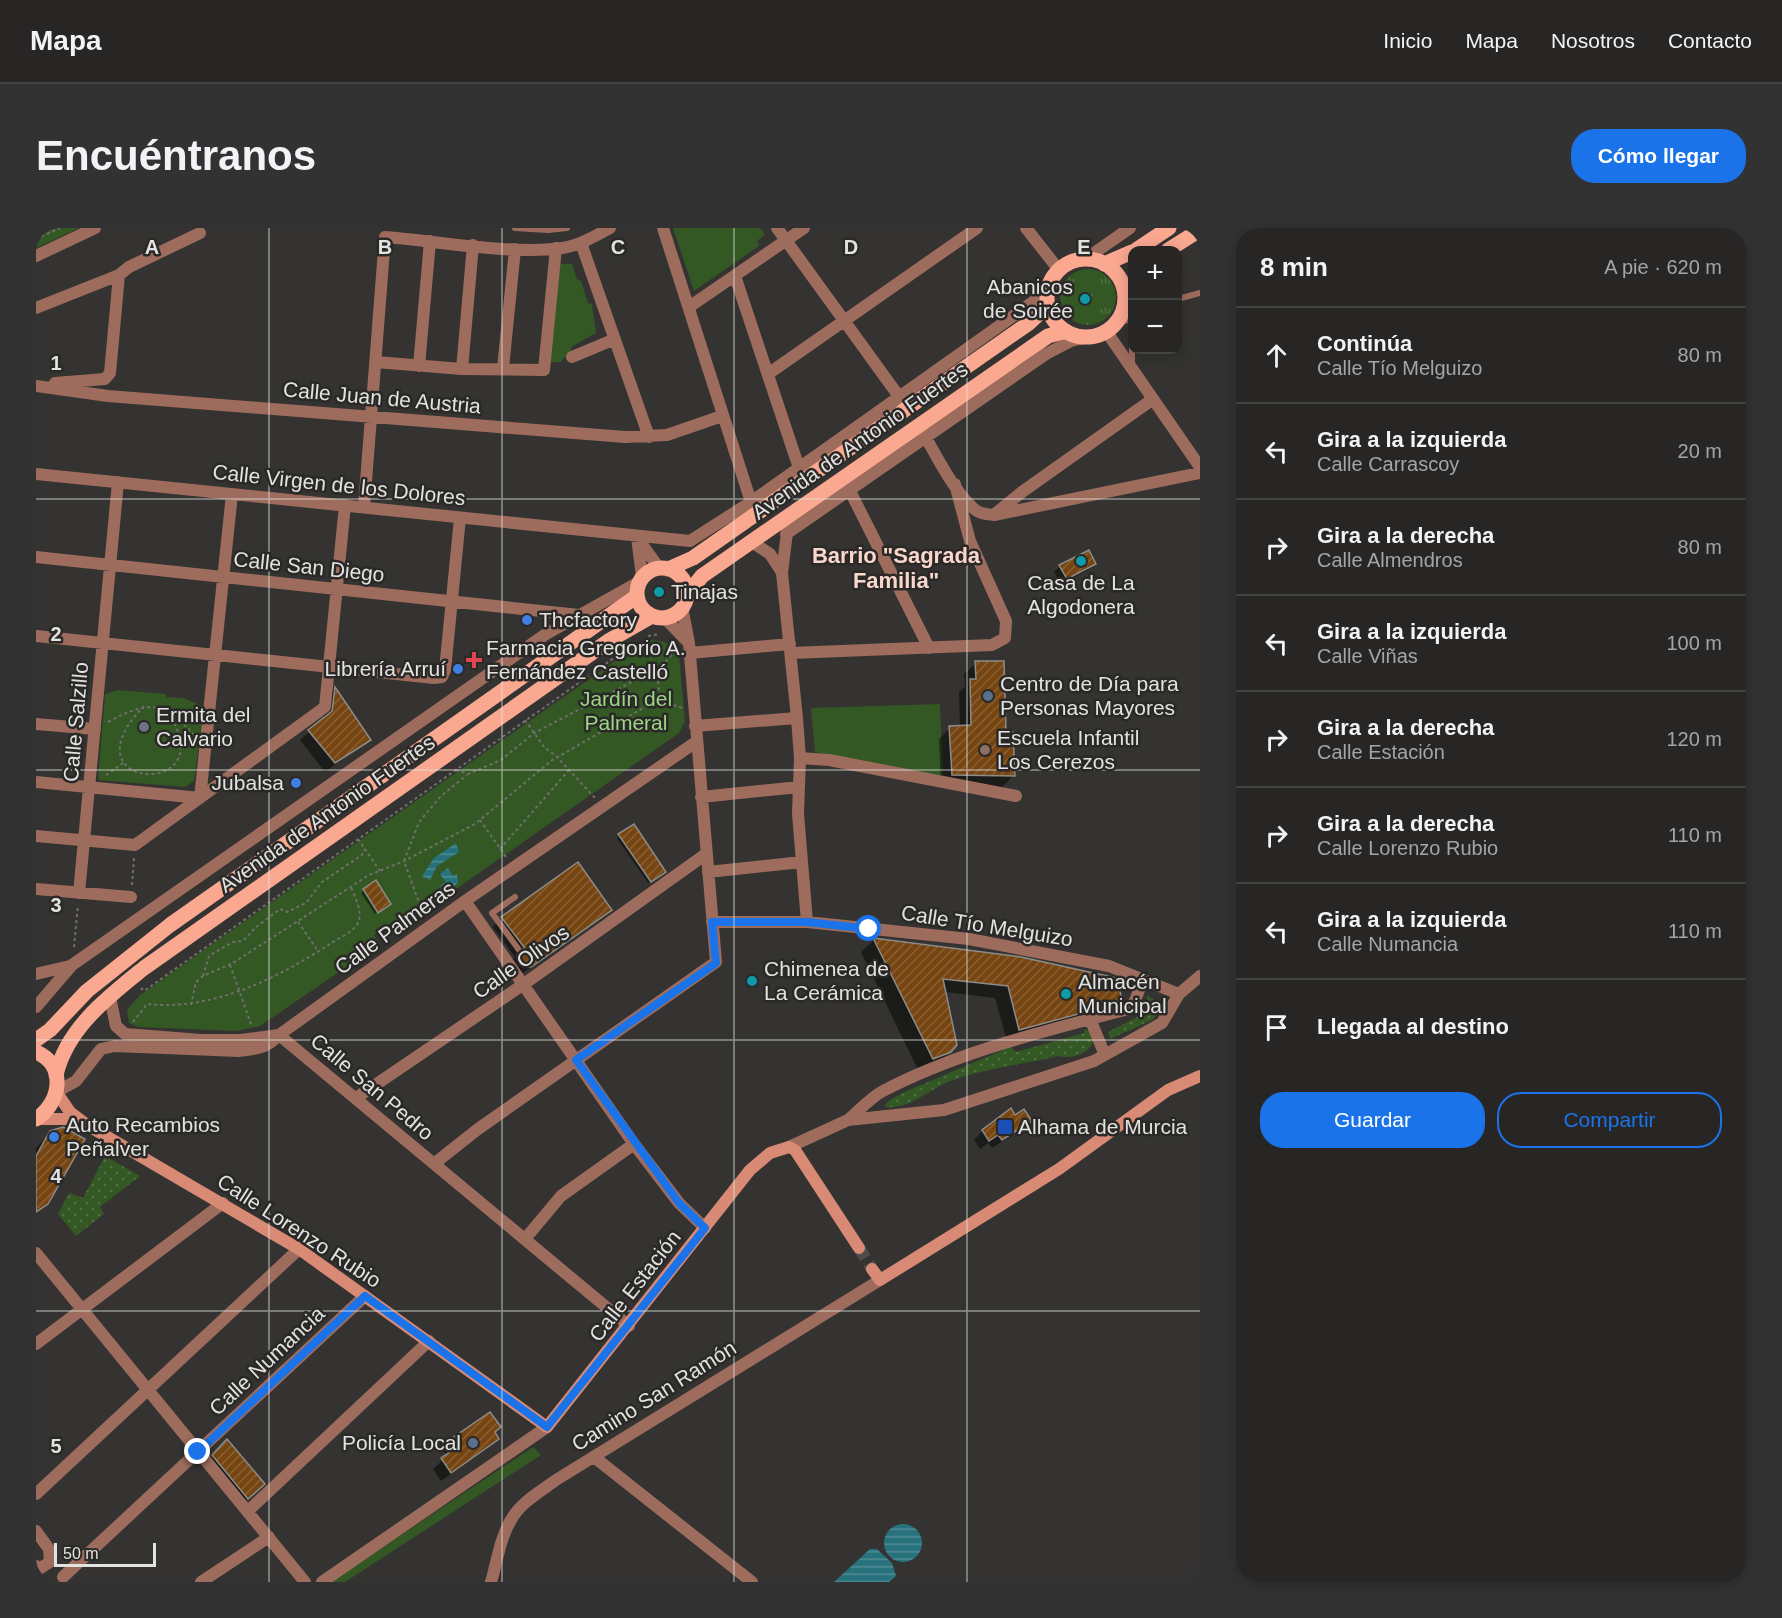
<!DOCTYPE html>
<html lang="es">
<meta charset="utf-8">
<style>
body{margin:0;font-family:Arial,sans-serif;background:#333232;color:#f1f3f6}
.controls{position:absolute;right:18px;top:18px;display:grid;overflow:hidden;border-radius:12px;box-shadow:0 3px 15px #0003}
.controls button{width:54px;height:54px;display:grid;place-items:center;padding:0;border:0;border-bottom:2px solid #434342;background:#272625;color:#f1f3f6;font:30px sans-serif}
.scale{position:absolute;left:18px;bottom:15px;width:102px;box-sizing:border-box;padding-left:6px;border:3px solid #e2e2e0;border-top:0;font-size:16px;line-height:21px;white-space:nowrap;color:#e2e2e0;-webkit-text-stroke:4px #2a2927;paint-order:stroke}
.stop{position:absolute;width:18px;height:18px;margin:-14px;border:4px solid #1a73e8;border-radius:50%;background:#fff}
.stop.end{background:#1a73e8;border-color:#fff;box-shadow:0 2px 6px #0008}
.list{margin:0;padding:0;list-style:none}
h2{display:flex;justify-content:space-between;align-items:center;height:78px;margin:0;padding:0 24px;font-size:26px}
h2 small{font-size:20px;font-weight:400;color:#a4a5a7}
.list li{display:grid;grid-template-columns:39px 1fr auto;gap:18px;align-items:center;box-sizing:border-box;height:96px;padding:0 24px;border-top:2px solid #434342}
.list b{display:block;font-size:22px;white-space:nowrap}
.list p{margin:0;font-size:20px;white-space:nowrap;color:#a4a5a7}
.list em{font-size:20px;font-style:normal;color:#a4a5a7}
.actions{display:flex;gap:12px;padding:18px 24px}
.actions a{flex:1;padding:14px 0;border:2px solid #1a73e8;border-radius:24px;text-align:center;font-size:21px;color:#1a73e8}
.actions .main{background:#1a73e8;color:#fff}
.icon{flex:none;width:33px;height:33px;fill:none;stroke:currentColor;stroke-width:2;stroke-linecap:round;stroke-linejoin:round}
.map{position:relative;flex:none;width:1164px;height:1354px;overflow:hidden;border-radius:24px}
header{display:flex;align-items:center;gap:36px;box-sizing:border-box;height:84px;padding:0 30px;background:#272625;border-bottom:2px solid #434342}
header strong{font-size:28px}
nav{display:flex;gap:33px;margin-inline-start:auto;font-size:21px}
.intro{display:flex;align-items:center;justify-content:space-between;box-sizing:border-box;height:144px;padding:0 36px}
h1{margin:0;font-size:42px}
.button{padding:15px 27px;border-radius:24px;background:#1a73e8;color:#fff;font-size:21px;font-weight:700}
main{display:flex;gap:36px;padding:0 36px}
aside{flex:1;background:#272625;border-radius:24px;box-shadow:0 3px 15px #0003}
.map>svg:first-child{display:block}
.grass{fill:url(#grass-tufts)}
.park{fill:#335823}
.garden{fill:url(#garden-dots)}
.water{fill:url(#water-rules)}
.shadow{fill:#0007}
.building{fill:url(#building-hatch);stroke:#8e8c89;stroke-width:1.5}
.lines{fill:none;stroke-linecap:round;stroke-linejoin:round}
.secondary-tunnel{stroke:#4e4d4b;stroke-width:12;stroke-dasharray:12 6;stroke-linecap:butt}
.path{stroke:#706f6d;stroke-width:2;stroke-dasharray:3 3;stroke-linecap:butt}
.lane{stroke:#9e6c5d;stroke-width:6}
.street{stroke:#9e6c5d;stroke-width:12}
.secondary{stroke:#d98a74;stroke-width:12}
.primary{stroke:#fba891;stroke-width:15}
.route{stroke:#1a73e8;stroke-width:8}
.grid{fill:none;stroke:#e2e2e0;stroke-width:1.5;stroke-opacity:0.55}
.culture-dot{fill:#0f9aa8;stroke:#2a2927;stroke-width:2}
.shop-dot{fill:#3f7fe0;stroke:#2a2927;stroke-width:2}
.health-dot{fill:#e0444e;stroke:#2a2927;stroke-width:2}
.service-dot{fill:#5c6f8a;stroke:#2a2927;stroke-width:2}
.worship-dot{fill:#6b7280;stroke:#2a2927;stroke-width:2}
.education-dot{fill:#8d6e63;stroke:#2a2927;stroke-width:2}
.transit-dot{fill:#1a4fb4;stroke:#2a2927;stroke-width:2}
.labels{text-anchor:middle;stroke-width:5;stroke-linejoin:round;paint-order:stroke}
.poi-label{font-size:21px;fill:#e2e2e0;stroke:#2a2927;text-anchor:start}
.street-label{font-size:21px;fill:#e2e2e0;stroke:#2a2927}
.park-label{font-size:21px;fill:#9dd586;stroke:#2a2927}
.neighbourhood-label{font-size:22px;font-weight:bold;fill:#f9d7cd;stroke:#2a2927}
.grid-label{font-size:20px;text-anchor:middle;font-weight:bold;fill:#e2e2e0;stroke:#2a2927;stroke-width:5;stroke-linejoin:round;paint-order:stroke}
</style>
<header>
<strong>Mapa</strong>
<nav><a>Inicio</a><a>Mapa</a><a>Nosotros</a><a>Contacto</a></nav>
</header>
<div class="intro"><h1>Encuéntranos</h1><a class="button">Cómo llegar</a></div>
<main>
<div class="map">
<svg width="1164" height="1354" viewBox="0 0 1164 1354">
<defs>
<pattern id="grass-tufts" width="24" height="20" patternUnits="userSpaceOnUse" patternTransform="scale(1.5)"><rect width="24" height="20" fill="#335823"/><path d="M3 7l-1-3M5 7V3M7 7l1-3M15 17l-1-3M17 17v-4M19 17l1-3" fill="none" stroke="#507043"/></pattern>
<pattern id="garden-dots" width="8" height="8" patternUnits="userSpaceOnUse" patternTransform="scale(1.5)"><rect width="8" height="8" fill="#335823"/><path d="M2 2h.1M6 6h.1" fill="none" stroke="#507043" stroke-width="1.8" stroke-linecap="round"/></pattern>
<pattern id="water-rules" width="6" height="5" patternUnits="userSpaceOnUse" patternTransform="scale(1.5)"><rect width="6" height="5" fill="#27727c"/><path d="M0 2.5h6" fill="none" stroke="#508c94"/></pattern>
<pattern id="building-hatch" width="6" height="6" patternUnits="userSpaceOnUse" patternTransform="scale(1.5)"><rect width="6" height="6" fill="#764511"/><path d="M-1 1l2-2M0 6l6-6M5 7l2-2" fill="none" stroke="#896033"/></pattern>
</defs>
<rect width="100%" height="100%" fill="#343331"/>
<path class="grass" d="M1024 69a28 28 0 1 1 56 0a28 28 0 1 1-56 0Z"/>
<path class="park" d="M0,0H43L0,20Z
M637,0H724L729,7L721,13L723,18L658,63Z
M524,36H536L541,51L545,53L552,75L556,76L560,105L535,119V123L524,134H514Z
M617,412L633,415L643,428L649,493L643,505L366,699L360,692L338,707L344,716L224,798L201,803L102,799L93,795L91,782L104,767L606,414Z
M83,462L130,466V469L148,470L168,479L158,553L149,559L62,552L69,466Z
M904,476L907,549L779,524L775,480Z
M497,1219L505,1227L309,1354H295Z"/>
<path class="garden" d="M1111,767L1126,777V782L1116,792L1074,811L1072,804L1109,785Z
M1049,800L1058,810C1055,827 1036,831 1022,828C985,837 947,840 912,854C891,863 872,882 849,879L851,874L864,866L974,819L980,824L1048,805Z
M69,928L104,948L64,979L68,986L40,1008L22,986L33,965L47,970Z"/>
<path class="water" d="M420,615L423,624L401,638L394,652L386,648L398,630Z
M412,640L417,648L421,646L422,655L414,661L404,658L410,654L404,646Z
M848 1315a19 19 0 1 1 38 0a19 19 0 1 1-38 0Z
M834,1321H841L856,1335L860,1348L853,1354H798Z"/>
<path class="shadow" d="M1058,336L1052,342L1025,356L1018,344L1024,338Z
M940,435L969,505L978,547L966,559L905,558L903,511L914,500L924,499L923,464L929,459L928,446Z
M299,461L333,512L289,544L264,512L287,492L290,470Z
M583,607L626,646L612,655L581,610Z
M328,662L354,676L339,686L325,665Z
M574,682L484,747L473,738L479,729L457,699L466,690Z
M838,712L985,731L1081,752L1086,773L1073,786L971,813L959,770L909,764L920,817L901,837L882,842L825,724Z
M975,882L979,889L994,893L985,902L956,920L952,915L944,921L938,912L955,894Z
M15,904L10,975L0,983V920Z
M457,1205L461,1210L452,1220L405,1253L397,1241L411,1228L407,1222L416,1212Z
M182,1222L227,1255L202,1280L168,1238Z"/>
<path class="building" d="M1053,322L1060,336L1031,351L1023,337Z
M939,433H968L970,504H977L979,548L916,547L913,498L935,497L934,451H940Z
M299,459L335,512L299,535L272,502L296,483Z
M598,596L630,644L615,654L582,606Z
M542,634L576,682L495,739H489L481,727L487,726L488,719L465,689Z
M340,652L355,676L342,685L327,661Z
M837,710L985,729L1080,750L1087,774L983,802L972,758L907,751L921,817L915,824L897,831Z
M975,880L979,887L988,881L996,893L966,912L962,907L953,913L946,902Z
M27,899L49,911L12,976L0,984V928L14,903Z
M454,1184L465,1199L459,1204L463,1211L415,1245L405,1230L421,1219L415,1211Z
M191,1211L229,1256L212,1271L176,1227Z"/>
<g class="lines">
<path class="secondary-tunnel" d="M823,1020L836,1041"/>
<path class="path" d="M0,11L24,0
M612,408L624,406
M640,423C618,441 612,472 647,480
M108,478C22,566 198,571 128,480
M489,492L508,519L521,529L559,570
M72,494C111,473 128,472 157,506
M420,542L432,546L465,532L498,505L615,444L623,443
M70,547L87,535
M444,592L470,629
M322,611L344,643
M464,621L533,542
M96,657L98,630
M385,690V680L368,633L383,594L405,568L431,547
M262,694L282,723
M38,719L42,677
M194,737L216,799
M167,748L173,728L197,714L207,713L219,700L244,681L251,684L270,675L286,654L326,627L329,621
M105,760L108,763L592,420
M155,777L160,754L167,748L197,735L333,647L368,633L439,596L515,533L626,469
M97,794L111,776C176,783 240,751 294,716C301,711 315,705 320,698C329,687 319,670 315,659"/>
<path class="lane" d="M479,0L512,2L531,0
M1089,68L1096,71
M1142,71L1164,65
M1079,97L1096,90
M1096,136V120
M479,669L456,685L483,722"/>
<path class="street" d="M627,0L715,274
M741,0L867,174
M990,0L1023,42
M349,9C401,13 476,27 526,20C543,18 559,8 574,0
M545,15L613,209
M0,28L59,0
M1048,32L1094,0
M699,48L763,240
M653,79L768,0
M0,80L83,47L93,39L164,5
M1070,103L1164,239
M536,129L579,111
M340,134L426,141L508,142L520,20
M383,138L394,13
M467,140L479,21
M426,141L437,17
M732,146L941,0
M19,155L69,151L74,145L83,47
M0,158L72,168L589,209L631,207L686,188
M885,201C899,225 917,262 937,280C943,286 950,286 958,287L1164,245
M0,246L654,313L715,274L1011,64
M814,263L893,420
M328,279L349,9
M959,286L986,264L1117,171
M753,288L746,345L761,490L764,530L762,586L771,694
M750,306L1010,126L1035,113L1052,109
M601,309L606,349
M716,314L734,326L745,343
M605,315L623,340
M0,329L543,387
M628,389L650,412
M0,408L398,450L406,449L409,442L424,290
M654,425L754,416
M755,425L956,417L969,410L970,393L934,313L919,256
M0,496L59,501
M659,498L761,490
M764,530L793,532L980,568
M0,554L164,570L196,266
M665,569L763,559
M0,608L99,617L289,479L309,277
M672,644L766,634
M0,661L95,669
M43,665L82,254
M429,673L598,916L643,975L669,1000
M676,694H771L933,711L1073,738L1143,766
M0,746L34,738
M74,769L80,798L89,806L165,812H204L243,807L429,673L660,514
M0,779L36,737L510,406L603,354
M1054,791L1069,827
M243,807L593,1098
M22,863L40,853L65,821L79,818L203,823C220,821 231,820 242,808
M320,870L488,756L670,626
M812,892C823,883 835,869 847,863C923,823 1010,803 1092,781L1099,773L1107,751
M753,919L812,892L908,882L1058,833L1126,795L1143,766L1164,748
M399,935L442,901L680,734L653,415L646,379
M489,1011L525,968L598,916
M0,1025L269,1354
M0,1116L187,975
M558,1229L716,1354
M0,1266L263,1021
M212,1283L393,1113
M0,1303L13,1321L14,1334
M0,1338L3,1341L14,1334
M27,1349L329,1068
M165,1354L233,1309
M286,1354L511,1199
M455,1354C461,1334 464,1310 475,1292C484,1275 505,1263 520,1252L844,1052"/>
<path class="secondary" d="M21,865L34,884L51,897L263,1021L511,1199L714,942L734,925L753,919L759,922L823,1020
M0,891H31L44,895
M836,1041L844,1052L1023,941L1132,862L1164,848"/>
<path class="primary" d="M1100,22L1133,0
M1132,22L1164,2
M1011 70a39 39 0 1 1 78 0a39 39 0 1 1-78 0Z
M1068,36L1096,24
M601 365a25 25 0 1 1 50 0a25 25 0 1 1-50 0Z
M632,341L657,330L993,95L1012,77
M650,368L666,348L1012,108L1030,103
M0,812L14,802L51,763L134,697L601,368
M0,824C31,837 25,875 0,891
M20,847C31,800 72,769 108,740L574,412L616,388"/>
</g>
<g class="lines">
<path class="route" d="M162,1224L329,1068L511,1199L669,1000L643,975L540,832L680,735L676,694H771L833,701"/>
</g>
<path class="grid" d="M233,0V1354M466,0V1354M698,0V1354M931,0V1354M0,271H1164M0,542H1164M0,812H1164M0,1083H1164"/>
<g class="culture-dot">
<circle cx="1049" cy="71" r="6"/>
<circle cx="1045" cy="333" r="6"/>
<circle cx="623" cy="364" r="6"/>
<circle cx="716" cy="753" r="6"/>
<circle cx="1030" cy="766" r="6"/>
</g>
<g class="shop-dot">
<circle cx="491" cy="392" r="6"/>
<circle cx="422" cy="441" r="6"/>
<circle cx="260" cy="555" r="6"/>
<circle cx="18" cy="909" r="6"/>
</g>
<path class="health-dot" d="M435 423h6v6h6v6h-6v6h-6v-6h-6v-6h6z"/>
<g class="service-dot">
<circle cx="952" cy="468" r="6"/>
<circle cx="437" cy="1215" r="6"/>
</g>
<circle class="worship-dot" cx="108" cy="499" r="6"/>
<circle class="education-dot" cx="949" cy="522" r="6"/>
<rect class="transit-dot" x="961" y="891" width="16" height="16" rx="3"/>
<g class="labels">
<g class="poi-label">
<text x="1037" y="66" text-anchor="end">Abanicos<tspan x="1037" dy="24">de Soirée</tspan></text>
<text x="1045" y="362" text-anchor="middle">Casa de La<tspan x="1045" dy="24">Algodonera</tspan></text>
<text x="635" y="371">Tinajas</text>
<text x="503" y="399">Thcfactory</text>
<text x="450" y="427">Farmacia Gregorio A.<tspan x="450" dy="24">Fernández Castelló</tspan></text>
<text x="410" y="448" text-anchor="end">Librería Arruí</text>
<text x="964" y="463">Centro de Día para<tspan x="964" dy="24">Personas Mayores</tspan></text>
<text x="120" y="494">Ermita del<tspan x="120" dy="24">Calvario</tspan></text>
<text x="961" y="517">Escuela Infantil<tspan x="961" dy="24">Los Cerezos</tspan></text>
<text x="248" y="562" text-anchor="end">Jubalsa</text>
<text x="728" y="748">Chimenea de<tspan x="728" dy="24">La Cerámica</tspan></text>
<text x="1042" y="761">Almacén<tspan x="1042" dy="24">Municipal</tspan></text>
<text x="30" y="904">Auto Recambios<tspan x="30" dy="24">Peñalver</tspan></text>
<text x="982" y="906">Alhama de Murcia</text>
<text x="425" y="1222" text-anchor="end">Policía Local</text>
</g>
<g class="street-label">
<text transform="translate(346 170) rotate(5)" y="7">Calle Juan de Austria</text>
<text transform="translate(824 213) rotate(-35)" y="7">Avenida de Antonio Fuertes</text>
<text transform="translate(303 257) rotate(6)" y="7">Calle Virgen de los Dolores</text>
<text transform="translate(273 339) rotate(6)" y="7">Calle San Diego</text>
<text transform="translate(40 494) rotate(-85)" y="7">Calle Salzillo</text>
<text transform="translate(291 586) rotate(-35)" y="7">Avenida de Antonio Fuertes</text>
<text transform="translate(951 698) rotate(9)" y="7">Calle Tío Melguizo</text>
<text transform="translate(359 700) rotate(-36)" y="7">Calle Palmeras</text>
<text transform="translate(485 734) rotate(-35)" y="7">Calle Olivos</text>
<text transform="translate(336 859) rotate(40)" y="7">Calle San Pedro</text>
<text transform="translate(263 1003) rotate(33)" y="7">Calle Lorenzo Rubio</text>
<text transform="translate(599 1058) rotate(-52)" y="7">Calle Estación</text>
<text transform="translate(231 1133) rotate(-43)" y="7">Calle Numancia</text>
<text transform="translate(618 1168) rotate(-32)" y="7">Camino San Ramón</text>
</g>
<g class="park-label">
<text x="590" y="478">Jardín del<tspan x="590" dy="24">Palmeral</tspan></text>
</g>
<g class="neighbourhood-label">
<text x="860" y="335">Barrio "Sagrada<tspan x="860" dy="25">Familia"</tspan></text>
</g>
</g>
<g class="grid-label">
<text x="116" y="26">A</text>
<text x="349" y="26">B</text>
<text x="582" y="26">C</text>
<text x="815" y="26">D</text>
<text x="1048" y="26">E</text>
<text x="20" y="142">1</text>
<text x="20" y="413">2</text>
<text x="20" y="684">3</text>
<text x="20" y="955">4</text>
<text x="20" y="1225">5</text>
</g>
</svg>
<div class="controls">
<button>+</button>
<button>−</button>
</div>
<div class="scale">50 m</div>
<div class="stop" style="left:833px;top:701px"></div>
<div class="stop end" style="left:162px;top:1224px"></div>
</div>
<aside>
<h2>8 min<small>A pie · 620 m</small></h2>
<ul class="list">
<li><svg class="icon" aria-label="ahead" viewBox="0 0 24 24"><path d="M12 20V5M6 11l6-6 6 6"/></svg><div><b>Continúa</b><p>Calle Tío Melguizo</p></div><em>80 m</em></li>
<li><svg class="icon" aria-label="left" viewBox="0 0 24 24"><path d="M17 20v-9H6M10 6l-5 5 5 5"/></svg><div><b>Gira a la izquierda</b><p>Calle Carrascoy</p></div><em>20 m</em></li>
<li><svg class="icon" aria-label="right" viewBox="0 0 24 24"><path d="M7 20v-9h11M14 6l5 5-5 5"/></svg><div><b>Gira a la derecha</b><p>Calle Almendros</p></div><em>80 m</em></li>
<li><svg class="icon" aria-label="left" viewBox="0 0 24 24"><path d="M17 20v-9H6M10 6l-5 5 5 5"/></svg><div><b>Gira a la izquierda</b><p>Calle Viñas</p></div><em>100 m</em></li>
<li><svg class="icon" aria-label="right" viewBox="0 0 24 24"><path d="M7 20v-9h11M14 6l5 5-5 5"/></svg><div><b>Gira a la derecha</b><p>Calle Estación</p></div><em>120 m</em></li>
<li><svg class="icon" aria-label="right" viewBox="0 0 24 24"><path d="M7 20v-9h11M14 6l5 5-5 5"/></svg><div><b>Gira a la derecha</b><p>Calle Lorenzo Rubio</p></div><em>110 m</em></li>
<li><svg class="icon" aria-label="left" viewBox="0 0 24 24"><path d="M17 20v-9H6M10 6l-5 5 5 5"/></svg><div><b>Gira a la izquierda</b><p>Calle Numancia</p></div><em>110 m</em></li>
<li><svg class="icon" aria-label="arrive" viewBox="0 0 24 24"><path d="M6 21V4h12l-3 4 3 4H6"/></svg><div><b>Llegada al destino</b></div></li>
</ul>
<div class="actions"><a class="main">Guardar</a><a>Compartir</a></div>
</aside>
</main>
